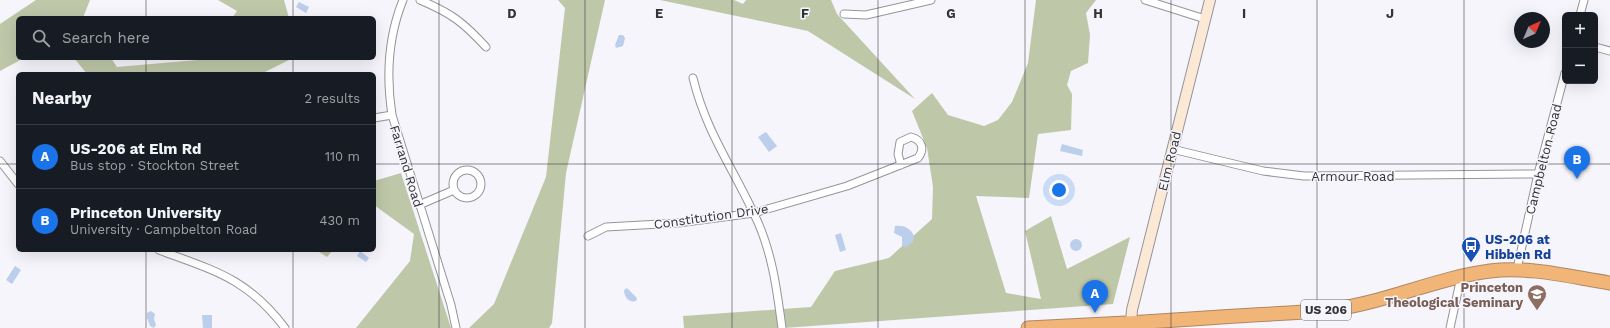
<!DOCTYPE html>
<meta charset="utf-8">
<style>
body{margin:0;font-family:"Work Sans",sans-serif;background:#242831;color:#f1f3f6}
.controls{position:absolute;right:12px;top:12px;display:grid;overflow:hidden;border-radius:6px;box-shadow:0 4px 16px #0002}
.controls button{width:36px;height:36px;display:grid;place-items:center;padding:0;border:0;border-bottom:1px solid #363941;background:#171b24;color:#f1f3f6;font:20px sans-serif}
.compass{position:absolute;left:1514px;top:12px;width:36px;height:36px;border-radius:50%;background:#171b24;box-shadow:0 4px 16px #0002;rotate:44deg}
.you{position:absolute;left:1059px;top:190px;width:14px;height:14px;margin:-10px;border:3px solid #fff;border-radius:50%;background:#1a73e8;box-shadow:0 0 0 6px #1a73e833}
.badge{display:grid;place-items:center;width:26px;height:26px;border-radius:50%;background:#1a73e8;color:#fff;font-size:13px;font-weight:700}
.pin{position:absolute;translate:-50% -33px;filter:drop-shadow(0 1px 2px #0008)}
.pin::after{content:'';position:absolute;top:21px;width:14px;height:12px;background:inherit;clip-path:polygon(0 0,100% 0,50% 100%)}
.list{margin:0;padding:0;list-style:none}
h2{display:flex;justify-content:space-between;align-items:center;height:52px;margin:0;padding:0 16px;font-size:17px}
h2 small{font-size:13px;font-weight:400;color:#9ea1a6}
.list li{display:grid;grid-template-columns:26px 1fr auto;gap:12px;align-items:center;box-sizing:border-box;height:64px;padding:0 16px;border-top:1px solid #363941}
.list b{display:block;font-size:15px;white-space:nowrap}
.list p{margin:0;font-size:13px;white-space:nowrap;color:#9ea1a6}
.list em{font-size:13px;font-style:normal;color:#9ea1a6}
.icon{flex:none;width:22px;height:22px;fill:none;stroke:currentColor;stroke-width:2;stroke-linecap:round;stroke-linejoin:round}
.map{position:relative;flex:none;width:1610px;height:328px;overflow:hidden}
.search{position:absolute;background:#171b24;box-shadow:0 4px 16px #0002;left:16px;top:16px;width:360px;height:44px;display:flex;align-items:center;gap:10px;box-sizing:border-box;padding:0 14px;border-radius:6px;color:#9ea1a6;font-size:15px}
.panel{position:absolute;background:#171b24;box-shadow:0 4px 16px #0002;left:16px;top:72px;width:360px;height:180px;border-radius:6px}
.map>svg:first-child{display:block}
.green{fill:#bec7a8}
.water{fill:#bbceeb}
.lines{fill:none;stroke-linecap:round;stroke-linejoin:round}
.street-casing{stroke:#95949b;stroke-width:9}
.secondary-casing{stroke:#95949b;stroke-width:12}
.highway-casing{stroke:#af8761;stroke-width:15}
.street{stroke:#fff;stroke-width:7}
.secondary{stroke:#fbe9d6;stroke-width:10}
.highway{stroke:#f2b578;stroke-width:13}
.grid{fill:none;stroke:#333235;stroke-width:1;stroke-opacity:0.55}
.labels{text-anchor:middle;stroke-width:3;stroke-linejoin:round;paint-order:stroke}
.shield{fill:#f6f5fc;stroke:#6e6c71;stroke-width:1}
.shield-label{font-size:12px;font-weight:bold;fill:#333235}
.street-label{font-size:13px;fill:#333235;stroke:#f6f5fc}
.transit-label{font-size:13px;font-weight:bold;fill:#164399;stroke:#f6f5fc;text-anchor:start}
.education-label{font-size:13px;font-weight:bold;fill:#785e54;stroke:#f6f5fc;text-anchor:end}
.grid-label{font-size:13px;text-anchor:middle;font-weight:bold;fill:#333235;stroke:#f6f5fc;stroke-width:3;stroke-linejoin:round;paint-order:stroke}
</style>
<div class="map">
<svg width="1610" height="328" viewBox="0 0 1610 328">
<rect width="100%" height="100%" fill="#f6f5fc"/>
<path class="green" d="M36,0H90L84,15L85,18H18V58H24L0,71V24Z
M218,0H284L289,18H232L237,11Z
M558,0H605L566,173L552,323L549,328H469L494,304L546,177L565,8Z
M660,0H734L743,4L746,0H831L837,14L915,99L808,31Z
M1036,0H1096L1086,13L1090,35L1088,63L1071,71L1067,85L1072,94L1071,130L1038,134L1029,198L976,196L1006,293L1041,299L1025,231L1051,216L1067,269L1130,237L1113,304L784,328H684L683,316L811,307L835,271L889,258L932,219L933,187L927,148L912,111L932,93L948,115L984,126L998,120L1012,102L1028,63Z
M74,58H111L117,67L197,60L199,58H293L261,74H87Z
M401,173L451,328H356L410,261L414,234L374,205V181Z
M316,250H333L327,257Z"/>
<path class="water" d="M299,2L309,7L306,13L296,7Z
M619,35H623L625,38L623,46L616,48L615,45Z
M766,132L777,146L769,152L758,137Z
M1062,144L1083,150L1082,156L1060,151Z
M895,226C903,225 911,228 914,236L913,242L906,247L902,246V237L894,233Z
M841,233L846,250L840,252L835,235Z
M1070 245a6 6 0 1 1 12 0a6 6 0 1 1-12 0Z
M360,251L369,258L366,262L357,256Z
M15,266L21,270L12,284L6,280Z
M627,288L637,298L636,301C629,303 624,297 624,290Z
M151,311L155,314L154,319L156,325L154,328L150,326L147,318V313Z
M202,315H212V328H203Z"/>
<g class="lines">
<g class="street-casing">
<path id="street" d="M403,0C388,37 386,76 392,115L451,305L456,328
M420,0C451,13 463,22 486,47
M1145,0L1205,19
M844,14L866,15L931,0
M1580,15L1584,0
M1595,47L1610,51
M693,78C706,132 733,168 755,216C772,251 777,290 782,328
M374,118L392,115
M1172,149L1263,171L1304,176L1538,174
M0,161L18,184
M453 184a14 14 0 1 1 28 0a14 14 0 1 1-28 0Z
M419,205L454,190
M588,236L606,227L678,223L754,213L847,186L918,158C925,149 922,140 911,137L900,142L898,154L901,165
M159,250C215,271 247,278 285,328
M1517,269L1538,174L1565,73
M1450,328L1461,277"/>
</g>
<g class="secondary-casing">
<path id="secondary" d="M1131,323L1132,310L1210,0"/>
</g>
<g class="highway-casing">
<path id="highway" d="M1028,328C1098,325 1167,321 1236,316C1267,314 1298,313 1329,310C1385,303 1436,278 1490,271C1530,266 1571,277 1610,283"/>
</g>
<use href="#street" class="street"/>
<use href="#secondary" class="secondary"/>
<use href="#highway" class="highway"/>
</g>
<path class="grid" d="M146,0V18M293,0V18M439,0V328M585,0V328M732,0V328M878,0V328M1025,0V328M1171,0V328M1317,0V328M1464,0V328M146,58V74M293,58V74M0,164H18M374,164H1610M146,250V328M293,250V328"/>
<defs>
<g id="bus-pin" transform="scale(1)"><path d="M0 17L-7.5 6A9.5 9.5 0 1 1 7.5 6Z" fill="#1a4fb4" stroke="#f6f5fc"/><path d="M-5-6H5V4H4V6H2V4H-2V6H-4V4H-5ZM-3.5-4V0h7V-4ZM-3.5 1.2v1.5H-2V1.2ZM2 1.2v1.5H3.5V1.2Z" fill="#fff"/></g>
<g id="university-pin" transform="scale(1)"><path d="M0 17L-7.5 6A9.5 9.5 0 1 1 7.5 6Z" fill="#8d6e63" stroke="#f6f5fc"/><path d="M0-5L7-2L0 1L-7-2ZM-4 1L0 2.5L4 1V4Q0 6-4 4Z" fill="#fff"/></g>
</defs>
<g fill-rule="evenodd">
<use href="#bus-pin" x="1471" y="246"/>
<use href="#university-pin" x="1537" y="294"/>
</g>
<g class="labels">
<rect class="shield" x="1301" y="300" width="50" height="20" rx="3"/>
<g class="shield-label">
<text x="1326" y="314">US 206</text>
</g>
<g class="street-label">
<text transform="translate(1543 159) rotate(-76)" y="5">Campbelton Road</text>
<text transform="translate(1169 161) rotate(-76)" y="5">Elm Road</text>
<text transform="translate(407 166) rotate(73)" y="5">Farrand Road</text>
<text x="1353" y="181">Armour Road</text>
<text transform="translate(711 216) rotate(-8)" y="5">Constitution Drive</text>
</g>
<g class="transit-label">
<text x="1485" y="244">US-206 at<tspan x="1485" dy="15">Hibben Rd</tspan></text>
</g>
<g class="education-label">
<text x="1523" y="292">Princeton<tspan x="1523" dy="15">Theological Seminary</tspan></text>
</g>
</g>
<g class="grid-label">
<text x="512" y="18">D</text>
<text x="659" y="18">E</text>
<text x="805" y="18">F</text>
<text x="951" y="18">G</text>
<text x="1098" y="18">H</text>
<text x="1244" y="18">I</text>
<text x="1390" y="18">J</text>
</g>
</svg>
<div class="controls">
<button>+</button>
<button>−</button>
</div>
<svg class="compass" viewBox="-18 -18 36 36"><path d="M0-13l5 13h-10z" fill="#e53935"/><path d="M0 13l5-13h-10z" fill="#9ea1a6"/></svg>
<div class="you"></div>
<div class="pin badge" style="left:1095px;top:313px">A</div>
<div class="pin badge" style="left:1577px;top:179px">B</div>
<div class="search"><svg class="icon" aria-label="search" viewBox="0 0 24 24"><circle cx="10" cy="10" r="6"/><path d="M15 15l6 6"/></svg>Search here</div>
<section class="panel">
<h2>Nearby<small>2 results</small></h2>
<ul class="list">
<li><span class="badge">A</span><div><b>US-206 at Elm Rd</b><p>Bus stop · Stockton Street</p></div><em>110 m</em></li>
<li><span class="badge">B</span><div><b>Princeton University</b><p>University · Campbelton Road</p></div><em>430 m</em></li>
</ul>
</section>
</div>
